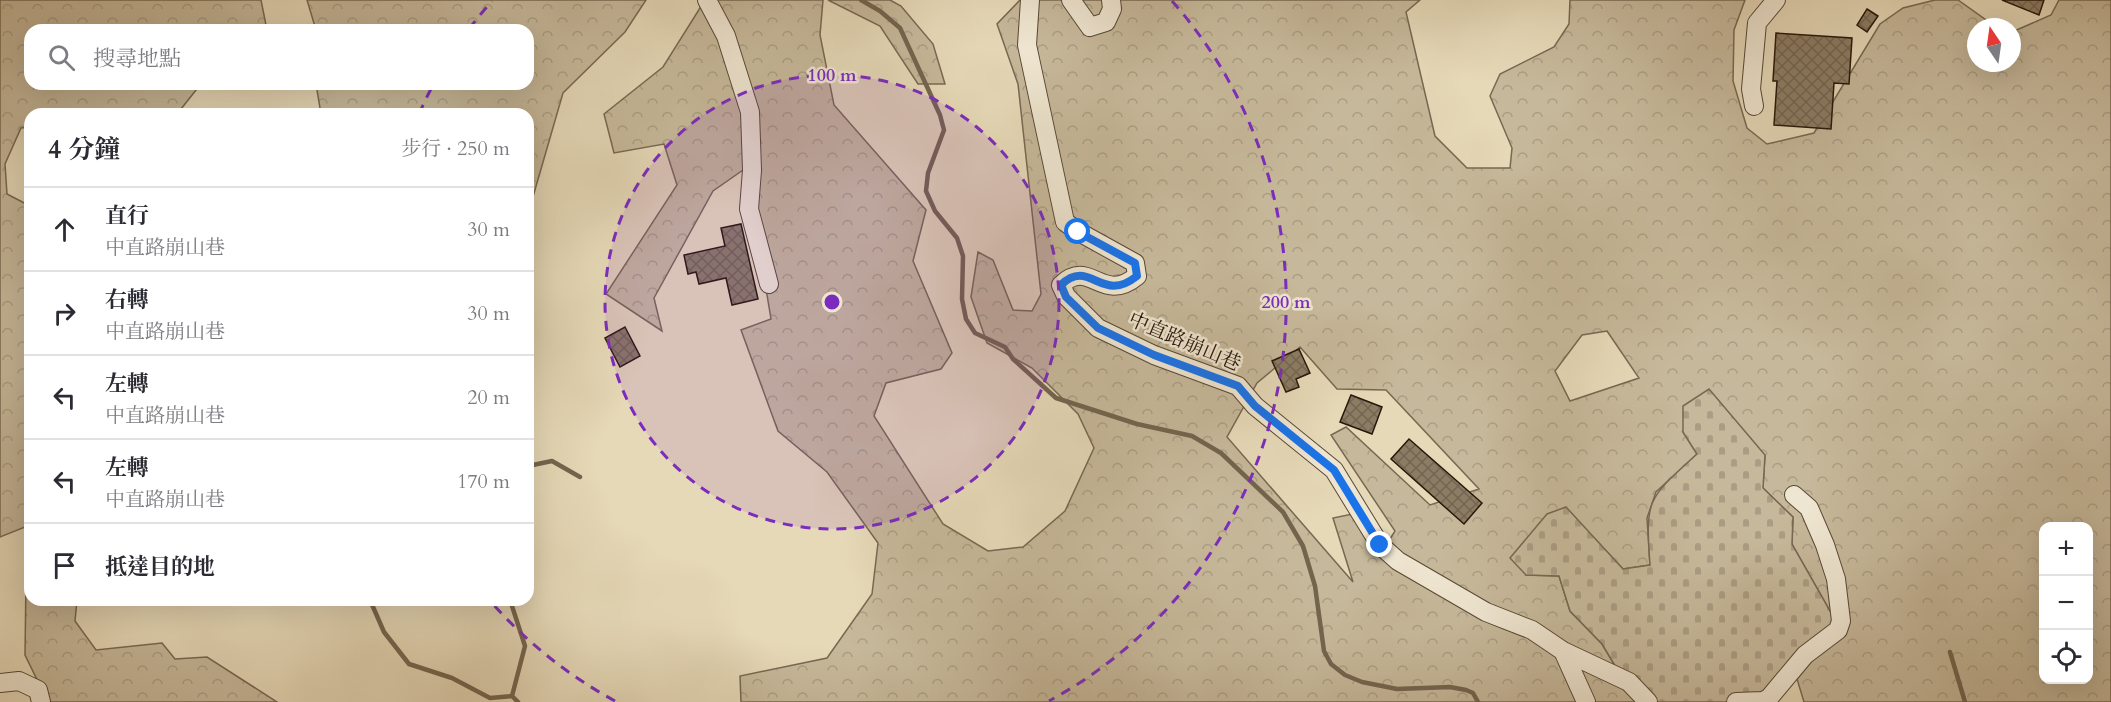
<!DOCTYPE html>
<html lang="zh-TW">
<meta charset="utf-8">
<style>
body{margin:0;font-family:Cardo,"Noto Serif TC",serif;background:#f7f7f7;color:#2b2b33}
.controls{position:absolute;right:18px;bottom:18px;display:grid;overflow:hidden;border-radius:12px;box-shadow:0 6px 24px #0002}
.controls button{width:54px;height:54px;display:grid;place-items:center;padding:0;border:0;border-bottom:2px solid #e1e1e2;background:#fff;color:#2b2b33;font:30px sans-serif}
.compass{position:absolute;left:1967px;top:18px;width:54px;height:54px;border-radius:50%;background:#fff;box-shadow:0 6px 24px #0002;rotate:347deg}
.stop{position:absolute;width:18px;height:18px;margin:-14px;border:4px solid #1a73e8;border-radius:50%;background:#fff}
.stop.end{background:#1a73e8;border-color:#fff;box-shadow:0 2px 6px #0008}
.list{margin:0;padding:0;list-style:none}
h2{display:flex;justify-content:space-between;align-items:center;height:78px;margin:0;padding:0 24px;font-size:26px}
h2 small{font-size:20px;font-weight:400;color:#7c7c81}
.list li{display:grid;grid-template-columns:39px 1fr auto;gap:18px;align-items:center;box-sizing:border-box;height:84px;padding:0 24px;border-top:2px solid #e1e1e2}
.list b{display:block;font-size:22px;white-space:nowrap}
.list p{margin:0;font-size:20px;white-space:nowrap;color:#7c7c81}
.list em{font-size:20px;font-style:normal;color:#7c7c81}
.icon{flex:none;width:33px;height:33px;fill:none;stroke:currentColor;stroke-width:2;stroke-linecap:round;stroke-linejoin:round}
.map{position:relative;flex:none;width:2111px;height:702px;overflow:hidden}
.search{position:absolute;background:#fff;box-shadow:0 6px 24px #0002;left:24px;top:24px;width:510px;height:66px;display:flex;align-items:center;gap:15px;box-sizing:border-box;padding:0 21px;border-radius:18px;color:#7c7c81;font-size:22px}
.panel{position:absolute;background:#fff;box-shadow:0 6px 24px #0002;left:24px;top:108px;width:510px;height:498px;border-radius:18px}
.map>svg:first-child{display:block}
.forest{fill:url(#forest-crowns);stroke:#776852;stroke-width:1.5;fill-rule:evenodd}
.cemetery{fill:url(#cemetery-stones);stroke:#776852;stroke-width:1.5}
.lines{fill:none;stroke-linecap:round;stroke-linejoin:round}
.stream{stroke:#73644e;stroke-width:4.5}
.building{fill:url(#building-cross-hatch);stroke:#281709;stroke-width:1.5}
.minor-casing{stroke:#584835;stroke-width:20}
.minor{stroke:#efe6d1;stroke-width:18}
.route{stroke:#1a73e8;stroke-width:8}
.ring{fill:none;stroke:#7b2cbf;stroke-width:3;stroke-dasharray:10 8}
.labels{text-anchor:middle;stroke-width:5;stroke-linejoin:round;paint-order:stroke}
.street-label{font-size:20px;fill:#281709;stroke:#efe6d1}
.centre{fill:#7b2cbf;stroke:#efe6d1;stroke-width:3}
.ring-label{font-size:18px;text-anchor:middle;font-weight:bold;fill:#7b2cbf;stroke:#efe6d1;stroke-width:5;stroke-linejoin:round;paint-order:stroke}
</style>
<div class="map">
<svg width="2111" height="702" viewBox="0 0 2111 702">
<defs>
<pattern id="forest-crowns" width="20" height="18" patternUnits="userSpaceOnUse" patternTransform="scale(1.5)"><rect width="20" height="18" fill="#c6b89a"/><path d="M2 6a3 3 0 1 1 6 0M12 15a3 3 0 1 1 6 0" fill="none" stroke="#aa9d83"/></pattern>
<pattern id="cemetery-stones" width="16" height="16" patternUnits="userSpaceOnUse" patternTransform="scale(1.5)"><rect width="16" height="16" fill="#c6b89a"/><path d="M2 7V4a2 2 0 0 1 4 0v3zM10 15v-3a2 2 0 0 1 4 0v3z" fill="#aa9d83"/></pattern>
<pattern id="building-cross-hatch" width="8" height="8" patternUnits="userSpaceOnUse" patternTransform="scale(1.5)"><rect width="8" height="8" fill="#8b7c64"/><path d="M0 0l8 8M0 8l8-8" fill="none" stroke="#726551"/></pattern>
</defs>
<rect width="100%" height="100%" fill="#e6d9b8"/>
<filter id="stains"><feTurbulence type="fractalNoise" baseFrequency=".00333" numOctaves="4"/><feColorMatrix values="0 0 0 0 .2 0 0 0 0 .09 0 0 0 0 .02 0 0 0 .5 -.17"/></filter>
<radialGradient id="worn" r=".72"><stop offset=".6" stop-color="#630" stop-opacity="0"/><stop offset="1" stop-color="#630" stop-opacity=".3"/></radialGradient>
<path class="forest" d="M0,0H261L267,30H30V84H246L244,87L200,85L181,109L192,114H30V127L21,128L5,164L7,194L30,206V525L0,537Z
M307,0H646L625,32L563,93L528,214V114H321L316,84H528V30H316Z
M705,0H823L820,35L834,105L926,210L913,261L952,353L941,369L886,383L874,416L943,524L988,551L1023,547L1065,511L1094,448L1078,414L1032,368L987,343L971,297L978,252L993,260L1013,310L1032,311L1041,294L1018,84L997,24L1020,0H1420L1406,12L1435,136L1467,168H1510L1512,148L1490,96L1500,74L1554,47L1569,24L1570,0H1745L1734,30L1733,81L1747,128L1767,144L1814,133L1880,24L1903,8L1935,0H1958L1996,27H1976V63H2012V32L2051,15L2059,0H2111V702H1804L1797,679L1839,627L1792,544L1793,517L1763,488L1765,455L1683,432L1697,454L1656,492L1647,518L1650,565L1623,569L1566,508L1526,575L1559,576L1570,611L1602,644L1637,702H741L740,676L827,658L872,594L878,543L827,472L778,431L741,330L771,319L746,168L713,191L654,298L662,331L606,294L677,185L664,144L614,153L604,114L663,67ZM1607,331L1639,378L1570,401L1555,371L1582,335ZM1300,347L1337,389L1386,390L1479,489L1430,505L1346,427L1331,435L1395,531L1387,544L1362,512L1333,518L1353,582L1227,437L1257,383ZM2044,526H2088V680H2044Z
M828,0H890L901,6L933,44L945,84H918L880,26Z
M30,578V600H77L75,621L96,650L162,643L175,659L207,657L277,702H48L25,655L26,580Z"/>
<path class="cemetery" d="M1709,389L1765,455L1763,488L1793,517L1792,544L1839,627L1776,695L1732,702H1637L1602,644L1570,611L1559,576L1526,575L1510,558L1547,514L1566,507L1623,569L1650,565C1645,497 1648,499 1697,454L1683,432V406Z"/>
<g class="lines">
<path class="stream" d="M861,0L880,11L900,28L940,115L944,130L928,173L926,191L935,211L957,238L963,256L962,299L966,319L975,333L1005,347L1013,359L1056,398L1137,424L1192,436L1221,453L1283,512L1303,546L1315,586L1324,651L1331,664L1345,675L1362,682L1397,689L1450,687L1466,690L1473,693L1478,702
M528,466L552,461L580,477
M370,600L384,632L409,664L452,678L490,698L512,696L518,702
M510,600L525,646L512,696
M1950,652L1965,702"/>
</g>
<path class="building" d="M2002,0H2044L2039,15Z
M1867,9L1878,16L1867,32L1857,25Z
M1776,33L1852,38L1849,84L1834,83L1831,129L1774,125L1777,81H1773Z
M741,224L758,299L732,305L726,278L699,284L696,272L688,274L684,255L725,246L721,228Z
M625,327L640,356L620,367L605,338Z
M1299,349L1310,373L1296,379L1299,387L1286,392L1272,361Z
M1351,395L1382,407L1372,434L1340,422Z
M1409,439L1482,503L1464,524L1391,459Z"/>
<g class="lines">
<g class="minor-casing">
<path id="minor" d="M707,0L726,36L750,112L752,170L749,209L769,284
M1030,0L1027,45L1065,222L1079,232L1135,263L1137,276C1102,305 1090,257 1061,285L1066,296L1098,328L1154,355L1238,386L1255,406L1334,470L1380,545L1398,561L1486,612L1532,630L1563,651L1586,702
M1071,0L1090,27L1106,22L1112,9L1111,0
M1754,106L1751,89L1757,23L1776,0
M1563,651L1629,682L1648,702
M0,683L19,681L38,690L41,702
M1736,702L1763,701L1769,698L1805,655L1838,630L1841,621L1836,579L1825,545L1809,508L1794,495"/>
</g>
<use href="#minor" class="minor"/>
</g>
<g class="lines">
<path class="route" d="M1078,232L1135,263L1137,276C1101,305 1090,257 1061,285L1066,297L1098,328L1154,355L1238,386L1255,406L1334,470L1380,545"/>
</g>
<circle cx="832" cy="302" r="227" fill="#7b2cbf" fill-opacity=".12"/>
<g class="ring">
<circle cx="832" cy="302" r="227"/>
<path d="M615 701A454 454 0 0 1 492 603M419 114A454 454 0 0 1 433 85M469 29A454 454 0 0 1 492 1M1172 1A454 454 0 0 1 1049 701"/>
</g>
<g class="labels">
<g class="street-label">
<text transform="translate(1185 341) rotate(23)" y="7">中直路崩山巷</text>
</g>
</g>
<circle cx="832" cy="302" r="9" class="centre"/>
<g class="ring-label">
<text x="832" y="81">100 m</text>
<text x="1286" y="308">200 m</text>
</g>
<rect width="100%" height="100%" filter="url(#stains)"/>
<rect width="100%" height="100%" fill="url(#worn)"/>
</svg>
<div class="controls">
<button>+</button>
<button>−</button>
<button><svg class="icon" aria-label="locate" viewBox="0 0 24 24"><circle cx="12" cy="12" r="6"/><path d="M12 2v4M12 18v4M2 12h4M18 12h4"/></svg></button>
</div>
<svg class="compass" viewBox="-18 -18 36 36"><path d="M0-13l5 13h-10z" fill="#e53935"/><path d="M0 13l5-13h-10z" fill="#7c7c81"/></svg>
<div class="stop" style="left:1078px;top:232px"></div>
<div class="stop end" style="left:1380px;top:545px"></div>
<div class="search"><svg class="icon" aria-label="search" viewBox="0 0 24 24"><circle cx="10" cy="10" r="6"/><path d="M15 15l6 6"/></svg>搜尋地點</div>
<section class="panel">
<h2>4 分鐘<small>步行 · 250 m</small></h2>
<ul class="list">
<li><svg class="icon" aria-label="ahead" viewBox="0 0 24 24"><path d="M12 20V5M6 11l6-6 6 6"/></svg><div><b>直行</b><p>中直路崩山巷</p></div><em>30 m</em></li>
<li><svg class="icon" aria-label="right" viewBox="0 0 24 24"><path d="M7 20v-9h11M14 6l5 5-5 5"/></svg><div><b>右轉</b><p>中直路崩山巷</p></div><em>30 m</em></li>
<li><svg class="icon" aria-label="left" viewBox="0 0 24 24"><path d="M17 20v-9H6M10 6l-5 5 5 5"/></svg><div><b>左轉</b><p>中直路崩山巷</p></div><em>20 m</em></li>
<li><svg class="icon" aria-label="left" viewBox="0 0 24 24"><path d="M17 20v-9H6M10 6l-5 5 5 5"/></svg><div><b>左轉</b><p>中直路崩山巷</p></div><em>170 m</em></li>
<li><svg class="icon" aria-label="arrive" viewBox="0 0 24 24"><path d="M6 21V4h12l-3 4 3 4H6"/></svg><div><b>抵達目的地</b></div></li>
</ul>
</section>
</div>
